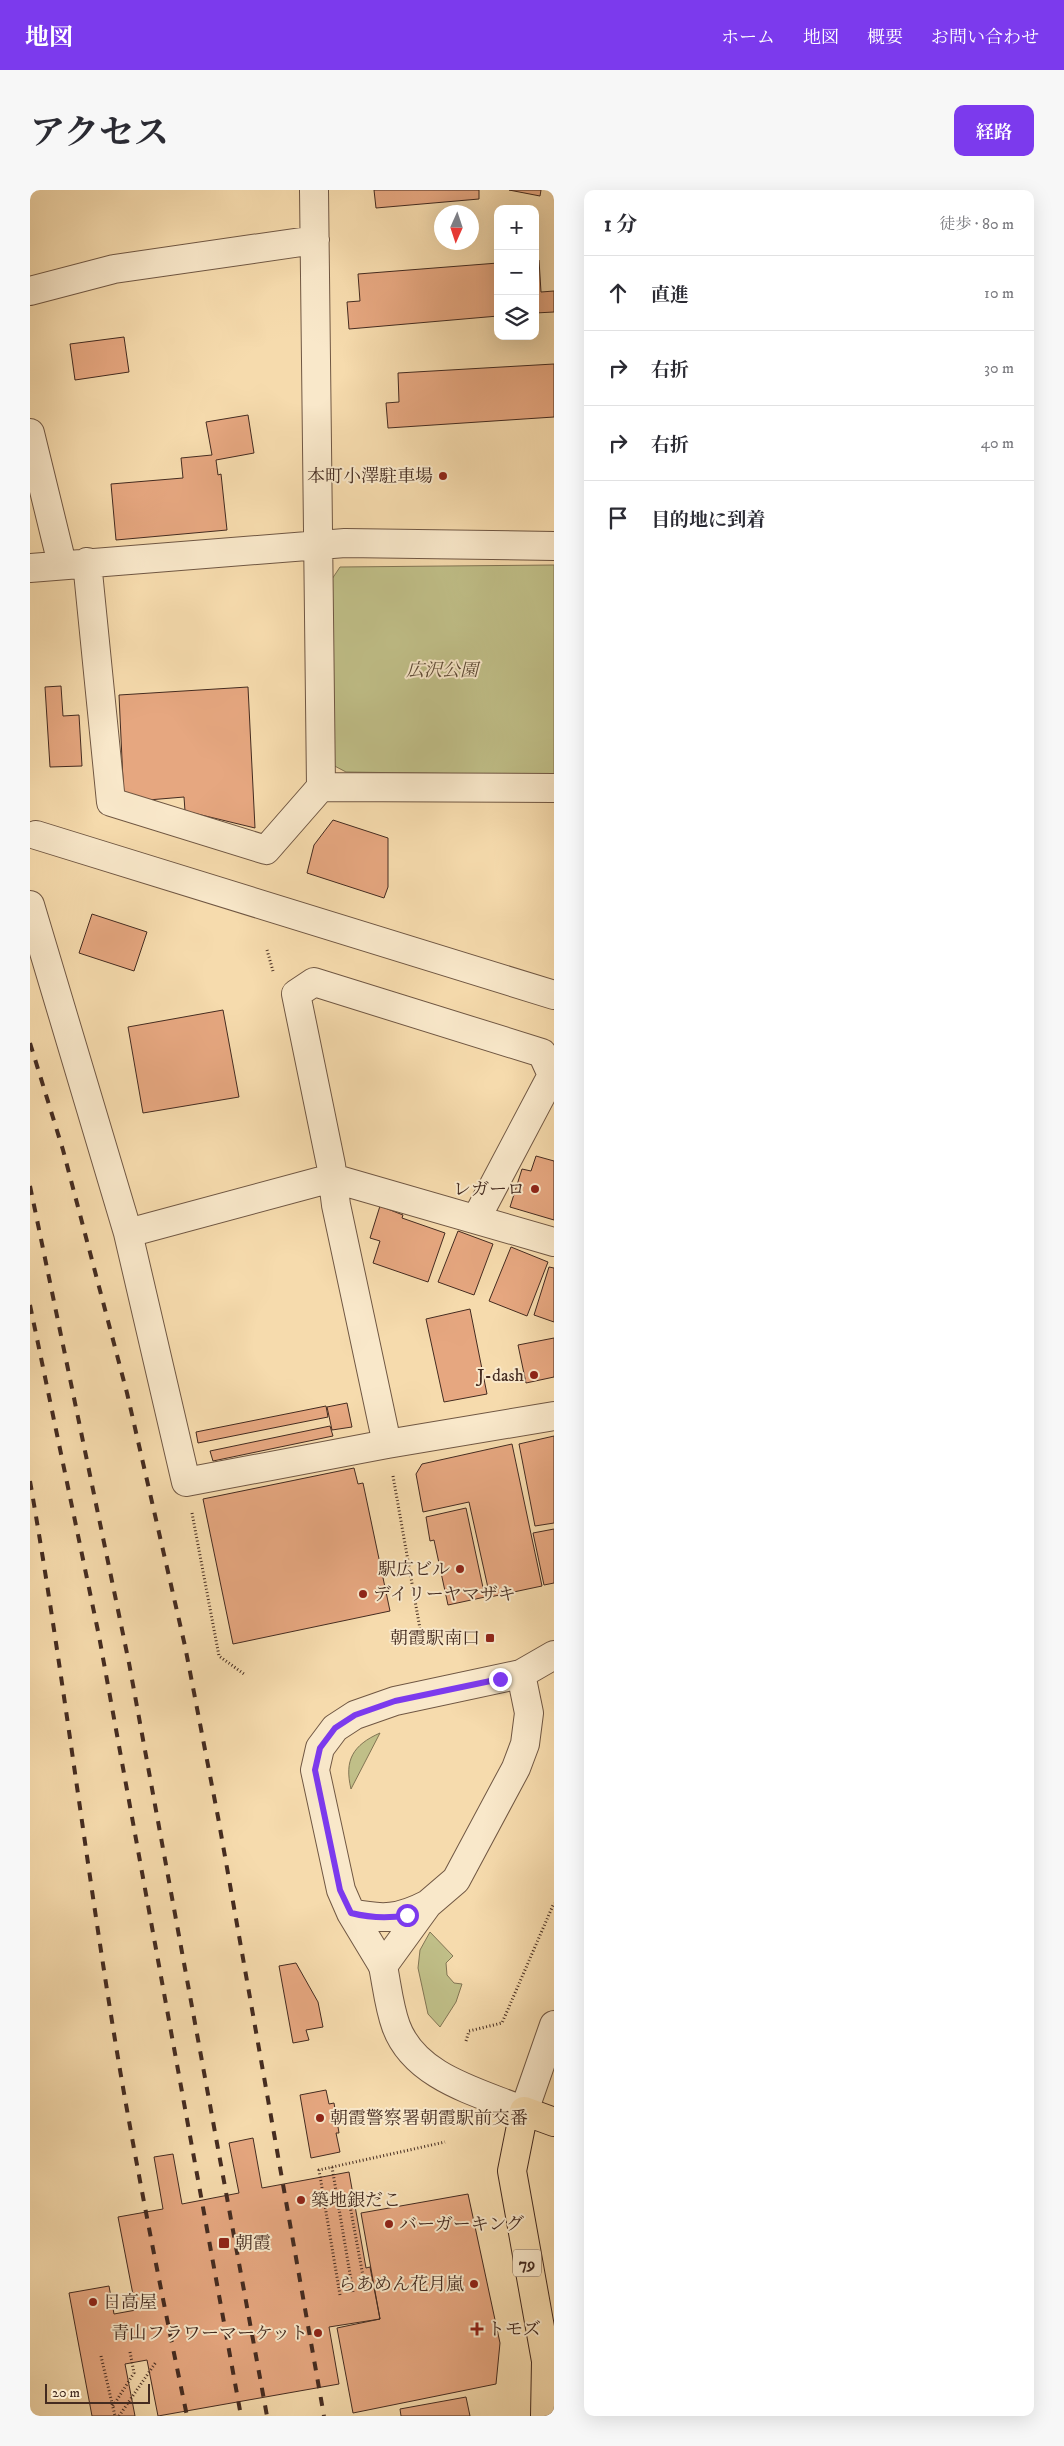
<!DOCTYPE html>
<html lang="ja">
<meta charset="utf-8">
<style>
body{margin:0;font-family:"IM FELL DW Pica","Noto Serif JP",serif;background:#f7f7f7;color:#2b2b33}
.controls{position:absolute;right:15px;top:15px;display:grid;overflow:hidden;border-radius:10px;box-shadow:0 5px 20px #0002}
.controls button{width:45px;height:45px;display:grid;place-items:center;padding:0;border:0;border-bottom:1px solid #e1e1e2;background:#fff;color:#2b2b33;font:25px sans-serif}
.compass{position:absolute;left:404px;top:15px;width:45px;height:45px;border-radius:50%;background:#fff;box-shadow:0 5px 20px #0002;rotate:183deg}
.scale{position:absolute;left:15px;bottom:12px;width:105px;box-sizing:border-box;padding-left:5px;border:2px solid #442b20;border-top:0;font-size:14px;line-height:18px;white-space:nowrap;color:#442b20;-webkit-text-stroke:4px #f9e8ca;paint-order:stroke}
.stop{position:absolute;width:15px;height:15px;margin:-11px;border:4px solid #7c3aed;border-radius:50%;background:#fff}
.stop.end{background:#7c3aed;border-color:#fff;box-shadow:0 1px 5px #0008}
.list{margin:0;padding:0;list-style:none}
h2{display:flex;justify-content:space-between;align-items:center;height:65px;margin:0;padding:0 20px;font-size:21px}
h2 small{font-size:16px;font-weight:400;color:#7c7c81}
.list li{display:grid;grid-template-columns:32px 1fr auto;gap:15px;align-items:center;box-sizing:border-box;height:75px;padding:0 20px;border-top:1px solid #e1e1e2}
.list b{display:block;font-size:19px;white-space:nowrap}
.list em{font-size:16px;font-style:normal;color:#7c7c81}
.icon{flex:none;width:28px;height:28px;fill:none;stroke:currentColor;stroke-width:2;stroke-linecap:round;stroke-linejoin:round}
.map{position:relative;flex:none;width:524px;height:2226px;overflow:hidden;border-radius:10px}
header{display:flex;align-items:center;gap:30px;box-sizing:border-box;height:70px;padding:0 25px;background:#7c3aed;color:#fff}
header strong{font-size:24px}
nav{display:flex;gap:28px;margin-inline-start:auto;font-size:18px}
.intro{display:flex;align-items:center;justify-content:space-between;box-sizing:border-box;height:120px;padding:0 30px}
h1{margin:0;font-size:35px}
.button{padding:12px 22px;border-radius:10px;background:#7c3aed;color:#fff;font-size:18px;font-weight:700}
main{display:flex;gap:30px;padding:0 30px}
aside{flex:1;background:#fff;border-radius:10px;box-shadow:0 5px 20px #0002}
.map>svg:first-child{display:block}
.green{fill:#c0bf88;stroke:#827554}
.building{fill:#e6a780;stroke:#442b20}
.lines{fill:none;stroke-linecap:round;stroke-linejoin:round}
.minor-casing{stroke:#705743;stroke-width:30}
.tertiary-casing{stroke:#705743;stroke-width:30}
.primary-casing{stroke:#442b20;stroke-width:30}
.path{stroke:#442b20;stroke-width:3;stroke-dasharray:1 2.5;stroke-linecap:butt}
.minor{stroke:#f9e8ca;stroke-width:28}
.tertiary{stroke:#f9e8ca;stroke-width:28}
.primary{stroke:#f6dbad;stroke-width:28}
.rail{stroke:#442b20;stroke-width:4;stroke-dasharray:9 9;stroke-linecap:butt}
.route{stroke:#7c3aed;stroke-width:6}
.poi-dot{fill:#8f2418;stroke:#f9e8ca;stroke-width:2}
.labels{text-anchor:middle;stroke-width:4;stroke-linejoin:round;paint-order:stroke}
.shield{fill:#f9e8ca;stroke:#7a6453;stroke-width:1}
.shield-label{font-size:16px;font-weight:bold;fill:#442b20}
.poi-label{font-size:18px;fill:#442b20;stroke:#f9e8ca;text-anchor:end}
.park-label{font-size:18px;font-style:italic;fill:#5d4935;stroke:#f9e8ca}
</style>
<header>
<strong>地図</strong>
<nav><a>ホーム</a><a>地図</a><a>概要</a><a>お問い合わせ</a></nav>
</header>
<div class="intro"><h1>アクセス</h1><a class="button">経路</a></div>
<main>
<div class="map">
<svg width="524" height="2226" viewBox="0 0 524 2226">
<rect width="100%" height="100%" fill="#f6dbad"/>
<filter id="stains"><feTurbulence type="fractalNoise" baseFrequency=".004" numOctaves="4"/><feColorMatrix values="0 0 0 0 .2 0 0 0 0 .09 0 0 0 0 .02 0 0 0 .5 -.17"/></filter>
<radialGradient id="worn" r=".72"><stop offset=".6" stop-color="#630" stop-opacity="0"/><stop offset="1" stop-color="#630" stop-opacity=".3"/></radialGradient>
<path class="green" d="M524,375V585L316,582L299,573L302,389L310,377Z
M350,1543L321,1599C314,1570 323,1555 350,1543Z
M400,1742L423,1766L416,1773L417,1785L424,1793L432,1794L426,1812L410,1837L398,1824L388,1778L390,1760Z"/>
<path class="building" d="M344,0H449V9L346,18Z
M479,0H511L510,6Z
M505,70H509L511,102L524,101V122L505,123Z
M468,73V126L319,139L317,112L330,111L328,84Z
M94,147L99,182L45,190L40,154Z
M524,174V227L358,238L356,213L369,212L368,183Z
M218,225L224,263L186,270L188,285L191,284L197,340L86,350L81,294L153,288L151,268L182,265L176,232Z
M31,496L33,526L49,525L52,576L20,577L15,497Z
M218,497L225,638L155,621L154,607L94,612L89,505Z
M303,630L358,648V697L354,708L277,683L284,655Z
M62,724L117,742L104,781L49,763Z
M193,820L209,907L113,923L98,837Z
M506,966L524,971V1030L480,1017L492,979L501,981Z
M350,1016L373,1025L372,1028L415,1043L398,1092L343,1073L350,1051L340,1048Z
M428,1041L463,1054L444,1105L408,1092Z
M481,1057L518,1072L497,1126L459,1111Z
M519,1077L524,1078V1132L504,1125Z
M440,1119L457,1204L414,1212L396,1129Z
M524,1148V1187L496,1193L488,1155Z
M317,1213L322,1237L302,1240L297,1217Z
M296,1216L298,1227L168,1253L166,1242Z
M300,1236L303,1246L183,1271L180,1261Z
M524,1246V1333L505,1336L489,1254Z
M482,1254L512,1396L460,1407L439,1312L393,1322L386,1284L392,1274Z
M324,1278L328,1294L333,1293L360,1421L203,1454L173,1309Z
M436,1318L455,1407L418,1415L404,1350L400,1351L396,1327Z
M524,1339V1393L514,1395L503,1343Z
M266,1773L288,1812L293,1837L276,1840L279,1850L263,1853L249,1776Z
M296,1900L299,1914L304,1913L309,1943H306L310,1962L281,1968L270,1905Z
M223,1948L232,1998L319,1982L336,2078L340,2077L350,2129L299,2137L309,2194L128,2226L117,2170L95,2174L105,2226H62L39,2103L79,2096L84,2124L106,2120L88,2027L133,2019L124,1967L143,1964L152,2014L209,2003L199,1953Z
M438,2004L470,2153L466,2194L323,2223L307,2138L350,2129L331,2023Z
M436,2207L440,2226H371L370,2219Z"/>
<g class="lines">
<g class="minor-casing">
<path id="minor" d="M0,101L84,79L285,50
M0,243L32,374
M57,372L81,612L236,660L291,597L284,0
M0,378L315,353L524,356
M291,597L524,598
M0,715L98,1043L156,1292L357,1254L524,1226
M98,1043L302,988L524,1052
M357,1254L306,1015L301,975L266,804L284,792L512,863L522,885L446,1029
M491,1484L499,1523L495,1554L486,1578L426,1690L398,1714L353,1776L321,1723L311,1700L285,1580L290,1558L305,1538L325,1525L365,1511L491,1484L524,1465
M321,1723C353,1730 369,1729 398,1714"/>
</g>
<g class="tertiary-casing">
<path id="tertiary" d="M6,645L524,805
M353,1776C357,1796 359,1817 366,1836C385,1888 449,1902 494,1921L524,1835"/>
</g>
<g class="primary-casing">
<path id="primary" d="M515,2226L516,2171L482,1981L494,1921L524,1932"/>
</g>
<path class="path" d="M237,760L243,781
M363,1286L392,1450
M162,1323L189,1466L214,1484
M436,1851L439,1841L472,1833L524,1713
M302,1977L323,2102
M324,2004L318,2005L333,2086
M310,2105L289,1980L415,1952
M71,2166L85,2226
M83,2216L104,2183L100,2162
M89,2226L126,2172"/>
<use href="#minor" class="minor"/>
<use href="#tertiary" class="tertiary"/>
<use href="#primary" class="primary"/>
<path class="rail" d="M0,853L33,960L97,1203L155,1456L188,1627L294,2226
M0,996L99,1473L237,2226
M0,1115L69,1446L211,2226
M0,1291C34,1487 57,1684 90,1880C110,1996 133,2111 157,2226"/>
</g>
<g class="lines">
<path class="route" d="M377,1725C357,1729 341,1728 321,1723L310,1700L285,1580L290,1558L305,1538L325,1525L365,1511L470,1489"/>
</g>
<g class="poi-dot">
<circle cx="413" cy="286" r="5"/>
<circle cx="505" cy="999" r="5"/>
<circle cx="504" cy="1185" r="5"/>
<circle cx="430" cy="1379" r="5"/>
<circle cx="333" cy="1404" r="5"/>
<rect x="455" y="1443" width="10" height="10" rx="2.5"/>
<circle cx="290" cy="1928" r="5"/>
<circle cx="271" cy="2010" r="5"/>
<circle cx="359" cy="2034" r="5"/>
<rect x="188" y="2047" width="12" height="12" rx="2.5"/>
<circle cx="444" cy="2094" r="5"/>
<circle cx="63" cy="2112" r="5"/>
<path d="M444.5 2131.5h5v5h5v5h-5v5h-5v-5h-5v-5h5z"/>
<circle cx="288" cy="2143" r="5"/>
</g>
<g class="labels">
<rect class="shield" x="483" y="2059.5" width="28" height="27" rx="4"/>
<g class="shield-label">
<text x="497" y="2079">79</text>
</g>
<g class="poi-label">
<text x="403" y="292">本町小澤駐車場</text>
<text x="495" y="1005">レガーロ</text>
<text x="494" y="1191">J-dash</text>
<text x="420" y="1385">駅広ビル</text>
<text x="343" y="1410" text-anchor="start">デイリーヤマザキ</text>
<text x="450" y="1454">朝霞駅南口</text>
<text x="300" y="1934" text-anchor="start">朝霞警察署朝霞駅前交番</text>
<text x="281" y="2016" text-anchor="start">築地銀だこ</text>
<text x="369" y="2040" text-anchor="start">バーガーキング</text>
<text x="205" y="2059" text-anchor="start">朝霞</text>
<text x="434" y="2100">らあめん花月嵐</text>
<text x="73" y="2118" text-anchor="start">日高屋</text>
<text x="457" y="2145" text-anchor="start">トモズ</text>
<text x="278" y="2149">青山フラワーマーケット</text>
</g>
<g class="park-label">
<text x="412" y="486">広沢公園</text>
</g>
</g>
<rect width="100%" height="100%" filter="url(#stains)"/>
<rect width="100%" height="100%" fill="url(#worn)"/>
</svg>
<div class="controls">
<button>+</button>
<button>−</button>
<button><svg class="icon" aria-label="layers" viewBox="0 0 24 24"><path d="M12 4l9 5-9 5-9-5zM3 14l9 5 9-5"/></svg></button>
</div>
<svg class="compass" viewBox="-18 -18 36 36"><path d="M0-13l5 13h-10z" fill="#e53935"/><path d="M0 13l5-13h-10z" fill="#7c7c81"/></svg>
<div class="scale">20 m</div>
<div class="stop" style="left:377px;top:1725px"></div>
<div class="stop end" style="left:470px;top:1489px"></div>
</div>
<aside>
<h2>1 分<small>徒歩 · 80 m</small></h2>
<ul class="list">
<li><svg class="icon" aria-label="ahead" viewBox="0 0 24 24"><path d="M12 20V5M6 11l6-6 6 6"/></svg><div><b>直進</b></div><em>10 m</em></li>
<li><svg class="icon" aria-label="right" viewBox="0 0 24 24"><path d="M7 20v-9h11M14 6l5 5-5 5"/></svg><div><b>右折</b></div><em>30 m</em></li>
<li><svg class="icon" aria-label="right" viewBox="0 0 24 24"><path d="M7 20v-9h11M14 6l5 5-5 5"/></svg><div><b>右折</b></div><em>40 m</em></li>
<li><svg class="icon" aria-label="arrive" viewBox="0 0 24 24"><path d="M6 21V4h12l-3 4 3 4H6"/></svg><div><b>目的地に到着</b></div></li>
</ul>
</aside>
</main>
